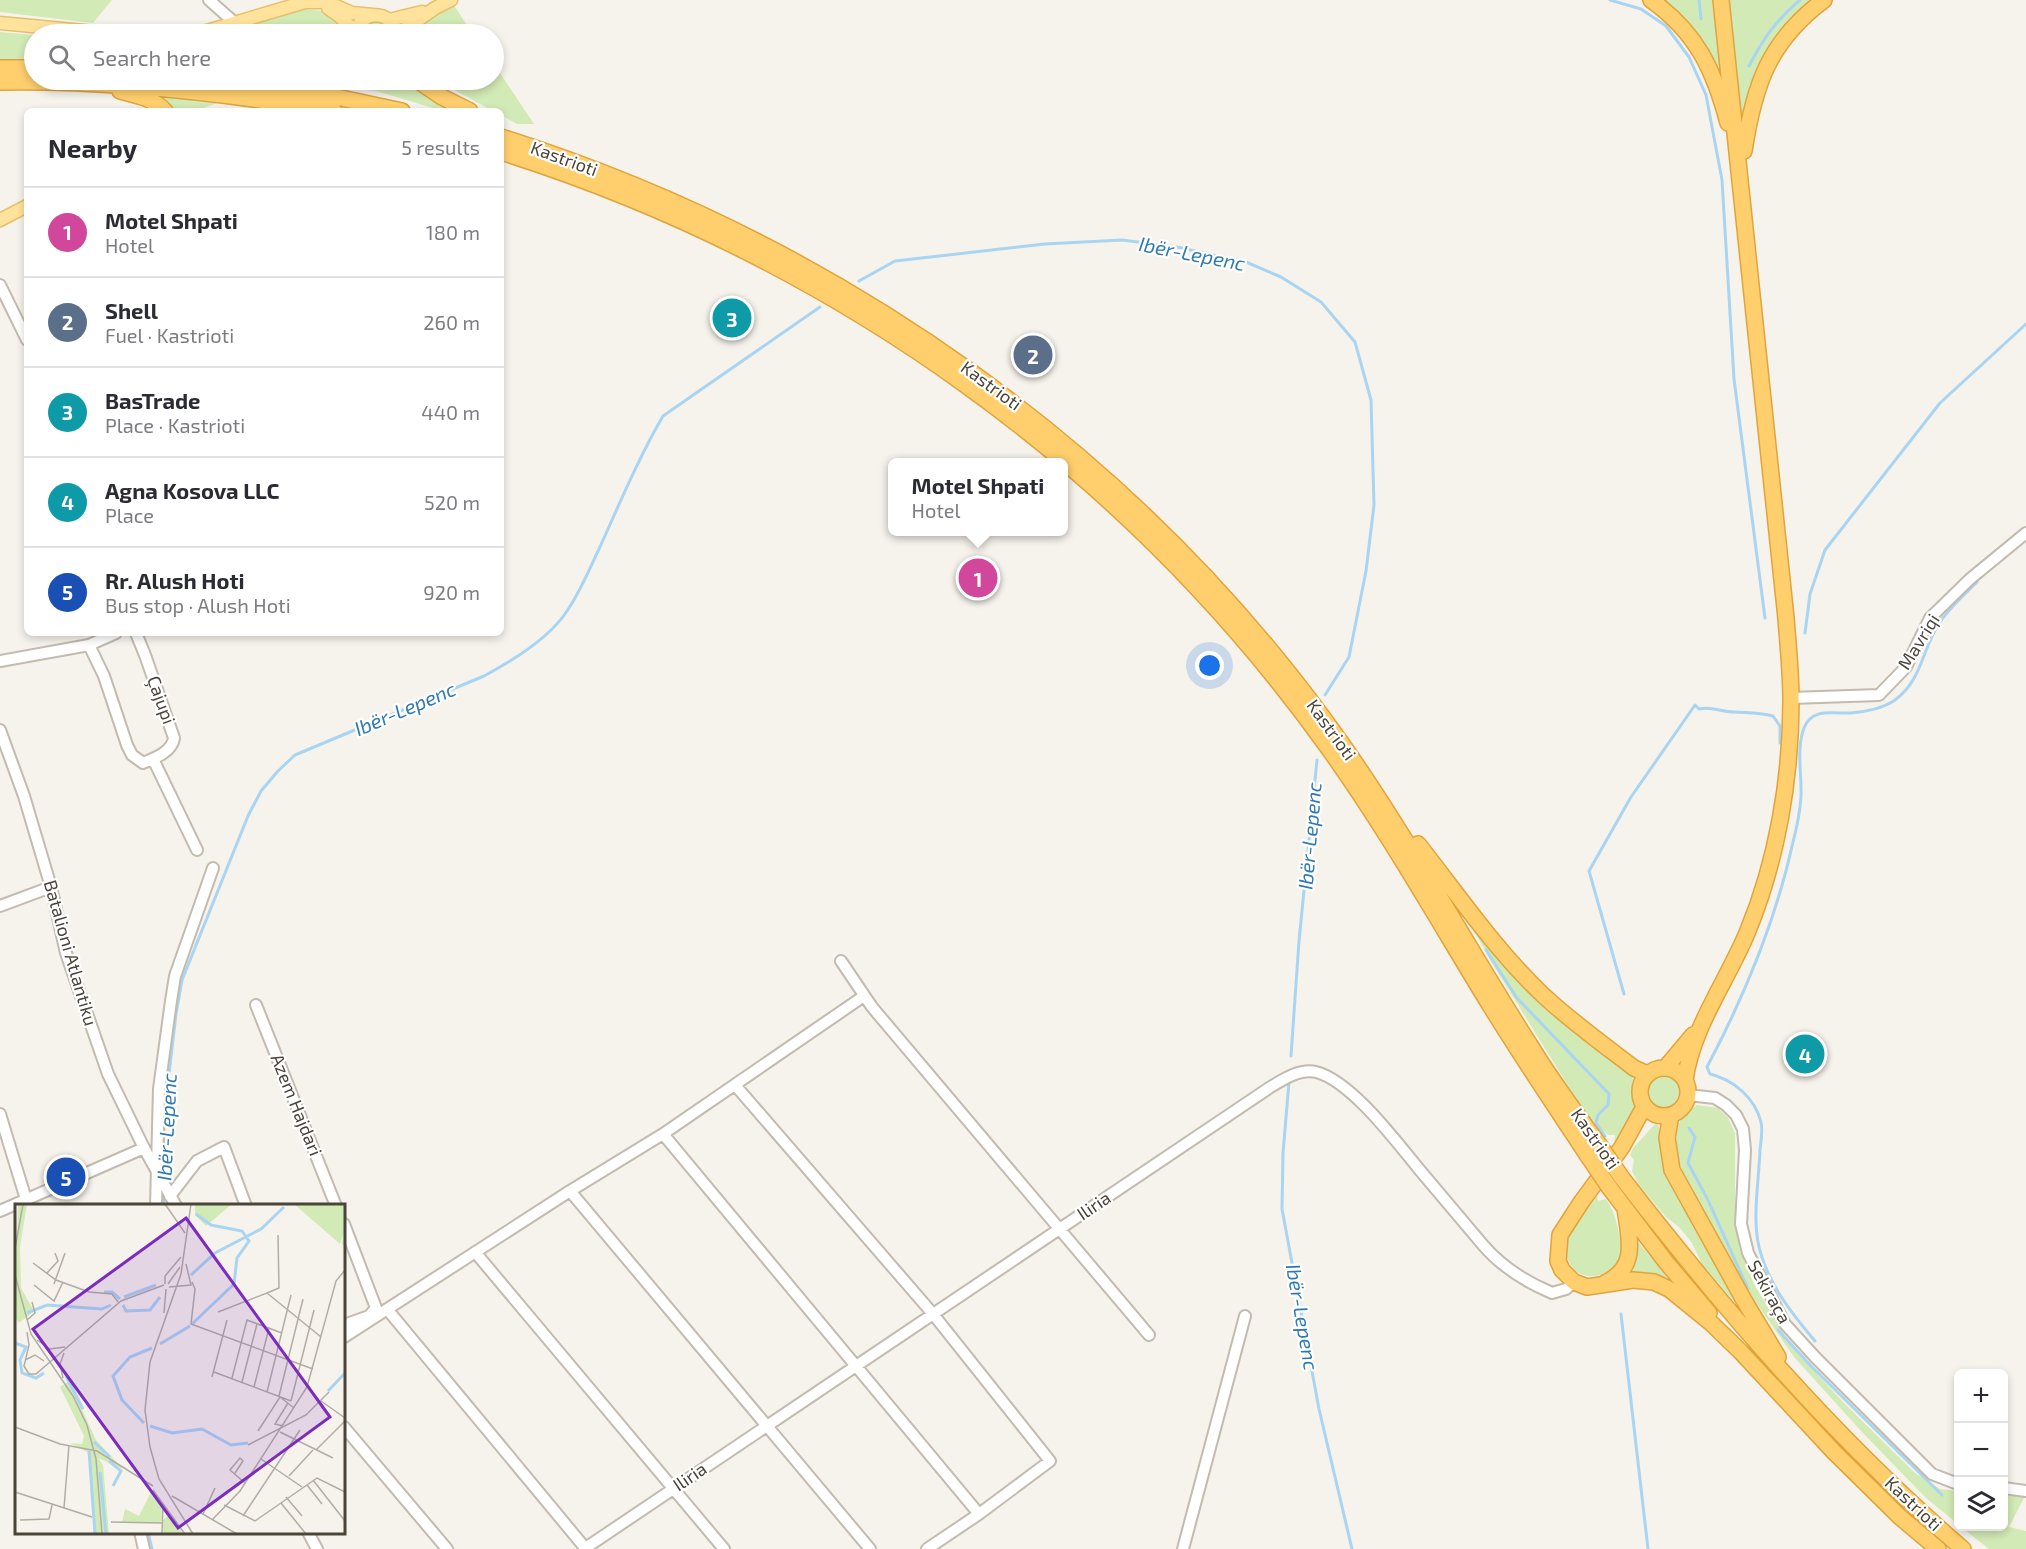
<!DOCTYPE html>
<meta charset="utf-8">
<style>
body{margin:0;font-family:"Exo 2",sans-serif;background:#f7f7f7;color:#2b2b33}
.controls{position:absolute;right:18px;bottom:18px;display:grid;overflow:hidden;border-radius:9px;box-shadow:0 3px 9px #0003}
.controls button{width:54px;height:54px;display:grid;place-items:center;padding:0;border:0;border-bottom:2px solid #e1e1e2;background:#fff;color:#2b2b33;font:30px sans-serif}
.you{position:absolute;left:1210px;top:666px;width:21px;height:21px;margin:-15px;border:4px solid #fff;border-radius:50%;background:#1a73e8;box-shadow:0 0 0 9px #1a73e833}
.badge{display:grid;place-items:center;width:39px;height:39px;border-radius:50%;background:#fc3f1d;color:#fff;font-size:20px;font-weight:700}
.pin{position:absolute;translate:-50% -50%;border:3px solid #fff;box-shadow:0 2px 6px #0006}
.popup{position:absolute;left:888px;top:458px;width:180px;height:78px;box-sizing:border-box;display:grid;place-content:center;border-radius:9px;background:#fff;filter:drop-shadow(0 2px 4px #0005);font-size:20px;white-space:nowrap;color:#7c7c81}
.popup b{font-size:22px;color:#2b2b33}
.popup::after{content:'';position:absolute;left:50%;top:100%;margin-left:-12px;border:12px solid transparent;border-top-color:#fff}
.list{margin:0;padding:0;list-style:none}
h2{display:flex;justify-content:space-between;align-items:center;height:78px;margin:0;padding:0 24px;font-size:26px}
h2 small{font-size:20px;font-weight:400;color:#7c7c81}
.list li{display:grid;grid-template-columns:39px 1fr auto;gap:18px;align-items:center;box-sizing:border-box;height:90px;padding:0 24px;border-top:2px solid #e1e1e2}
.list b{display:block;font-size:22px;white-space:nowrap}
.list p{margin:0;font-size:20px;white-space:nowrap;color:#7c7c81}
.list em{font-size:20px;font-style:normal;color:#7c7c81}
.icon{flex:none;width:33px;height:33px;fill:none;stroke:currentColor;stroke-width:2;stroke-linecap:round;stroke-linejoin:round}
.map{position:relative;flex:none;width:2026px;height:1549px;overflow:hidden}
.search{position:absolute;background:#fff;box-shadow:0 3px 9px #0003;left:24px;top:24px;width:480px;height:66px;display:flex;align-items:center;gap:15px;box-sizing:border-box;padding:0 21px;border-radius:33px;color:#7c7c81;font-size:22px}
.panel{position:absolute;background:#fff;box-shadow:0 3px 9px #0003;left:24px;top:108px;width:480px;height:528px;border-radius:9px}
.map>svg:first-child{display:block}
.green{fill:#d2eab5}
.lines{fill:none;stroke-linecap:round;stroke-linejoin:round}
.stream{stroke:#a9d4f2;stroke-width:3}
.minor-casing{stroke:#c2bbae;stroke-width:14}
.major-casing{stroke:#e6c16a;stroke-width:15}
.highway-casing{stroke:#e0a43c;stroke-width:18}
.minor{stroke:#fff;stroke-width:10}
.major{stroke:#ffe39c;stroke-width:12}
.highway{stroke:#ffcf6e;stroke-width:15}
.highway-bridge-casing{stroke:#e0a43c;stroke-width:18;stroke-linecap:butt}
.highway-bridge{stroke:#ffcf6e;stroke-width:15}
.labels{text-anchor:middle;stroke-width:4.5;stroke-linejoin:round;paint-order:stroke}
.street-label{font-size:18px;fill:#4b4439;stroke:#fff}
.water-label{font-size:20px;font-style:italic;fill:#2e7ab2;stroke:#fff}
.inset-river{fill:none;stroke:#a9d4f2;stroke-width:3}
.inset-road{fill:none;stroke:#b2ada4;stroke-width:1.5}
.view{fill:#7b2cbf;fill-opacity:0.15;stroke:#7b2cbf;stroke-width:3}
.inset-edge{fill:none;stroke:#4b4439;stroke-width:3}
</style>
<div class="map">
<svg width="2026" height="1549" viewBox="0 0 2026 1549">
<rect width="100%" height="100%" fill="#f6f3ec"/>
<path class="green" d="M0,0H112L93,23L0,12Z
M1661,0H1715L1727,95Z
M1728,0H1820L1780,37L1741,136Z
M453,4L473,34H415L424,20Z
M301,9L325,11L337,25L340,34H222L264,19Z
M376,20L387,23L393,34H360L366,23Z
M0,32L34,35V59L0,61Z
M494,64L534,124H517L501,115V111H493L436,80H494Z
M269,80H414L462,111H443L376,91Z
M156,93L226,100L195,111H176Z
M1460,906L1635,1080L1634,1094L1637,1109L1614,1143L1615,1135H1608L1592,1120L1567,1084L1492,963Z
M1647 1092a16 16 0 1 1 32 0a16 16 0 1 1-32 0Z
M1697,1105L1718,1108L1728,1118L1735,1133V1221L1740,1251L1755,1286L1791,1346L1844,1403L1915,1473L1940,1489L1958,1491V1524L1926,1498L1862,1432L1794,1357L1746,1288L1682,1170C1674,1143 1669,1121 1697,1105Z
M1656,1123L1659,1127L1666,1172L1752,1322L1702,1264L1692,1243L1679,1227L1665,1216L1639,1185L1632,1171L1634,1160L1630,1155L1633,1148Z
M1597,1195L1598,1201L1606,1199C1613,1209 1617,1222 1619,1234C1621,1243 1623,1253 1619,1262C1617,1267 1611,1270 1606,1273C1582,1284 1562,1266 1566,1241C1569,1224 1586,1208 1597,1195Z
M1636,1239L1666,1276L1669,1282L1628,1275Z
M2004,1492L2022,1495L2024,1498L2009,1527L2026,1531V1549H1989L1961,1527L2004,1526Z"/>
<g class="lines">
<path class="stream" d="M1610,0L1641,9L1666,26L1689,57L1706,95L1722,180L1734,379L1765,618
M1699,0L1701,19
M1749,66C1763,39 1776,20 1800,0
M859,281L895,261L1045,244L1122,240L1177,247L1246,262L1281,277L1321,302L1355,342L1371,400L1374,505L1366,571L1349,657L1325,695
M1805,633L1810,594L1825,550L1940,403L2026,324
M1486,950L1517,998L1609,1094L1608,1105L1598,1115L1596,1123L1605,1136
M1624,994L1589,871L1631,797L1695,705L1699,709C1712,706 1721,712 1734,712C1749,713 1758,712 1773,716L1780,726V743
M1291,1056L1299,941L1317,760
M1289,1082L1283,1153L1282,1209L1319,1409L1352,1549
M1689,1128L1695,1137L1688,1163L1707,1198L1748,1289
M163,1176L164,1116L176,1014L182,980L248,816L261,791L278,771L295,755L484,676C512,661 549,639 567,611C580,592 589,570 599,549C619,505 638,459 663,416L820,307
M163,1191L164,1206
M1621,1314L1648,1549
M1778,1330L1811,1366L1942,1495
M1815,1341C1792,1314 1767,1282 1759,1247C1752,1217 1759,1180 1760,1150C1761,1141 1763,1131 1761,1122C1755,1098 1734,1080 1710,1074L1707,1067C1744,997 1776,920 1793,842C1797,827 1800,811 1801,797C1802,775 1796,749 1804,728C1812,707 1834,714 1851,713C1865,712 1884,708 1895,700C1923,679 1922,648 1940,622C1950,607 1964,595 1977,582
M148,1532L152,1549"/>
<g class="minor-casing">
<path id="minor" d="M209,0L235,23
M0,285L27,340
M89,645L104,676L127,745L132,755L143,763C155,758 172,752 174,738L145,655L136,633
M0,661L89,645L116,633
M1791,698L1879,695L1906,667L1930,618L1970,579L2026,533
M0,730L24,796L51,887L66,953L108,1074L144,1148L176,1206
M153,759L197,850
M0,906L51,887
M841,961L872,1007L1149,1335
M256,1005L336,1206
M735,1085L933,1314L1050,1461L979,1514L927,1549
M1688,1095L1715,1098L1726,1105L1736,1115L1743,1129L1745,1150L1741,1224L1748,1253L1785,1324L1815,1357L1932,1474L1958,1484
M0,1114L28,1206
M663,1134L979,1514
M570,1191L870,1549
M170,1196L197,1161L224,1147L246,1206
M156,1206L159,1089L171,1001L175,976L213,868
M0,1211L144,1148
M344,1224L376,1308L369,1316L344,1325
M475,1252L724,1549
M387,1309L586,1549
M344,1337L570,1191L663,1134L864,996
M344,1427L447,1549
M2004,1488L2026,1491
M140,1532L144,1549
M308,1532L317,1549
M584,1549L1269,1088C1282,1080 1300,1068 1316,1072C1351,1081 1395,1140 1418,1168C1439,1193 1461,1219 1483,1245C1501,1266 1526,1282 1552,1293L1566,1289L1574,1282
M1183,1549L1245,1316"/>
</g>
<g class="major-casing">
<path id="major" d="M328,8L338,15L355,31
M389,20L422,12
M0,23L115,34
M186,34L207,31L305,2H327L352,13L373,15
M355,34C361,9 391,9 397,34
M398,34L435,8L451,0
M0,220L27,206"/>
</g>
<g class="highway-casing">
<path id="highway" d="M1651,0C1697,33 1714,70 1728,123
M0,68H34
M220,80L327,95L402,111
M417,80L442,97L470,111
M0,82C112,80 224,93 334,111
M120,91C136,95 153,98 165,111
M501,137C837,243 1138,455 1342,744C1410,841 1466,945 1530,1045C1551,1080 1576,1113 1600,1146
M1744,151C1754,85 1769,41 1824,0
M501,152C833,257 1126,465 1329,749C1387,830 1436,917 1488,1002C1520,1054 1554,1105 1588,1156
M1418,844C1459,896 1496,951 1544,996C1572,1022 1604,1045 1634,1068L1647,1074
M1666,1067L1693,1035
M1640 1092a24 24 0 1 1 48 0a24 24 0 1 1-48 0Z
M1685,1080C1692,1028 1727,981 1747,933C1777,861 1791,779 1791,700C1791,673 1788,645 1786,618L1721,0
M1644,1107L1622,1147L1582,1201L1560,1235L1558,1261L1562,1270L1574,1282L1587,1287L1633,1280L1654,1282L1669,1289L1711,1323L1741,1352L1834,1452L1900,1517L1938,1549
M1671,1115L1667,1138L1672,1170L1745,1302L1778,1357
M1622,1178C1725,1311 1835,1439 1963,1549
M1609,1187L1666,1262L1709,1313
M1605,1283C1639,1267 1629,1239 1625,1208"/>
</g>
<use href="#minor" class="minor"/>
<use href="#major" class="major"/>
<use href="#highway" class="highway"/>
<g class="highway-bridge-casing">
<path id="highway-bridge" d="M1600,1146L1622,1178
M1588,1156L1609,1187"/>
</g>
<use href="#highway-bridge" class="highway-bridge"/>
</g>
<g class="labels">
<g class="street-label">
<text transform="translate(564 159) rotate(20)" y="6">Kastrioti</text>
<text transform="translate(991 386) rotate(36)" y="6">Kastrioti</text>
<text transform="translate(1919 642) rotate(-58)" y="6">Mavriqi</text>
<text transform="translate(161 700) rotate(70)" y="6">Çajupi</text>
<text transform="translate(1331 730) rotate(54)" y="6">Kastrioti</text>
<text transform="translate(70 953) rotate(74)" y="6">Batalioni Atlantiku</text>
<text transform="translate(296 1105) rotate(68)" y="6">Azem Hajdari</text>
<text transform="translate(1595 1139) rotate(55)" y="6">Kastrioti</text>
<text transform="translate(1094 1206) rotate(-34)" y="6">Iliria</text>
<text transform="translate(1769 1292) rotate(61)" y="6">Sekiraça</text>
<text transform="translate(690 1477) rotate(-34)" y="6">Iliria</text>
<text transform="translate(1913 1504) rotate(43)" y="6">Kastrioti</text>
</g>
<g class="water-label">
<text transform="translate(1192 254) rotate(11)" y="7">Ibër-Lepenc</text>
<text transform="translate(405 709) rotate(-23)" y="7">Ibër-Lepenc</text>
<text transform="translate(1310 836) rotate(-85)" y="7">Ibër-Lepenc</text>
<text transform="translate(167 1127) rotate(-87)" y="7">Ibër-Lepenc</text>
<text transform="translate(1302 1317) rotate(80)" y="7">Ibër-Lepenc</text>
</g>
</g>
<g transform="translate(15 1204)">
<rect width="330" height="330" fill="#f6f3ec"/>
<path d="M3,0H12L5,43L6,84L19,107L4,119L0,114ZM180,0H217L191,22L180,11ZM279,0H330V47L327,39L329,29L325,40ZM54,177L81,236L108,265L83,254L88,261L94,330H79L74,249L55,239L67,240L69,232L45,183ZM136,288L147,301L146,319L152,312L159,313L168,330H149L146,319L107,318L110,305L124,312Z" fill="#d2eab5"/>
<path class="inset-river" d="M176,71L200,49L246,25L269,3M89,88H97L105,95M109,93L141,81M108,101L111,107L135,106L145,93M12,109L32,101L87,105L96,101M177,120L219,80L222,54L234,37L227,27L196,21L181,10M0,139L11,143L5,156L7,169L21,174L29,169M145,140L175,122M51,172L68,205M313,187L330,169M129,219L107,196L98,172L115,153L137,144M135,222L157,229L187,225L216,241L233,239M79,238L95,253M74,247L80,330M94,257L106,267L98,282M85,268L91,330"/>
<path class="inset-road" d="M150,0L170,29M176,0L166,70L135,158L130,206L135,243L144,275L178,330M0,45L8,0M18,59L41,76L74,88L97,90L103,98M32,69L43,57L40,49M0,71L16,130L58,192L72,221L81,255L87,330M177,78L180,85L176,120L298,165M39,80L50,49M150,80V72L166,53M153,80L165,63M19,81L39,97L48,78M154,83L176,81L171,60M252,89L264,84L263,31M203,108L252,89L306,133M149,109L151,85M12,116L20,109L17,98M12,128L14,141L9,162L14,170H21L106,97L149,81M22,136L35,145L50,143M10,156L20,151L29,157M199,168L276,197M197,173L212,116M48,174L45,160L49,149M217,174L232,116L267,129M227,178L242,120M239,183L254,124M252,188L276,91M264,192L288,95M276,197L299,106M306,197L330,214M268,222L260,220L273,199M0,223L45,240L82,247L138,282M243,227L265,193L279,204M265,228L318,254M233,241L291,211L314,188M301,246L330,217M246,255L287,283M220,269L228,257L225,254L215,266L230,279M274,272L298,246M298,276L330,317M292,281L307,300M138,286L170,330M0,288L77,313M157,292L222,330M271,293L287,312M266,299L291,330M209,301L240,317L302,274L330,288M49,304L54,241M188,310L200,284M228,312L285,226M198,315L225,287L292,183L321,77L330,66M5,316L34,315L37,301M96,318L147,319M147,330L148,301"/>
<path class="view" d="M171,14L315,213L163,324L18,125Z"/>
<rect width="330" height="330" class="inset-edge"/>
</g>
</svg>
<div class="controls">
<button>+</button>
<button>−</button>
<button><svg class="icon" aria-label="layers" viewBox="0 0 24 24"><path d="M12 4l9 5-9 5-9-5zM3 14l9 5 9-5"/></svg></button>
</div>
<div class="you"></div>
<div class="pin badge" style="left:978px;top:578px;background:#d1479c">1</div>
<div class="popup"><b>Motel Shpati</b>Hotel</div>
<div class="pin badge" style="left:1033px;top:355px;background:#5c6f8a">2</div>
<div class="pin badge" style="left:732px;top:318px;background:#0f9aa8">3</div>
<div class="pin badge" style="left:1805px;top:1054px;background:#0f9aa8">4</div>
<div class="pin badge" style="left:66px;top:1177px;background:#1a4fb4">5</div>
<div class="search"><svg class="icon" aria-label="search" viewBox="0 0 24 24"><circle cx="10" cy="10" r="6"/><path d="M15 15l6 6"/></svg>Search here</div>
<section class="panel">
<h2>Nearby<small>5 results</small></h2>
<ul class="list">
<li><span class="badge" style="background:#d1479c">1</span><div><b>Motel Shpati</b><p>Hotel</p></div><em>180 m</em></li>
<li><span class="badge" style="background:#5c6f8a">2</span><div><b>Shell</b><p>Fuel · Kastrioti</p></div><em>260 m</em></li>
<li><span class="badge" style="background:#0f9aa8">3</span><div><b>BasTrade</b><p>Place · Kastrioti</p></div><em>440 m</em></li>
<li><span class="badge" style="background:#0f9aa8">4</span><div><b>Agna Kosova LLC</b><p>Place</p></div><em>520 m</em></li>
<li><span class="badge" style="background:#1a4fb4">5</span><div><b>Rr. Alush Hoti</b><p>Bus stop · Alush Hoti</p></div><em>920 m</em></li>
</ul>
</section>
</div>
